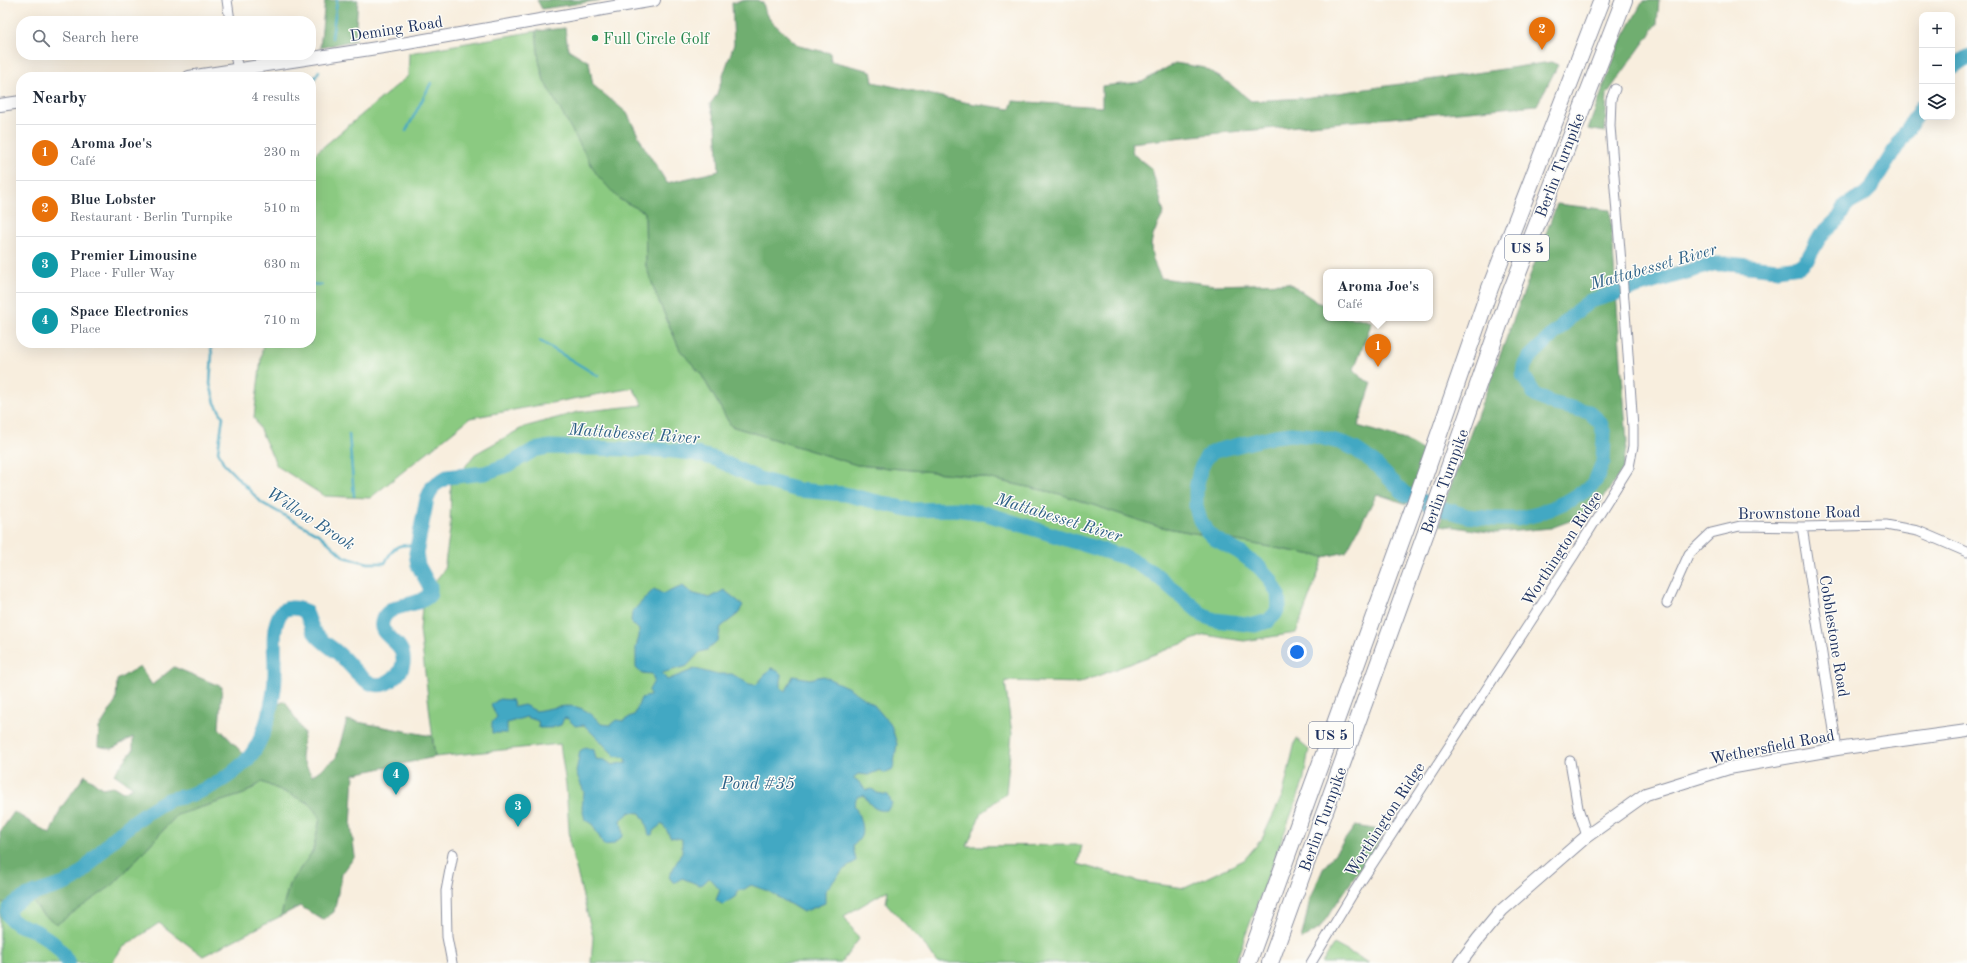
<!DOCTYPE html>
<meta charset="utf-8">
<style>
body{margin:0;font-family:"Old Standard TT",serif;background:#f2f2f3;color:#1f2937}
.controls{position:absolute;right:12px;top:12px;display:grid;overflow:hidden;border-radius:8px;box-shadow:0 4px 16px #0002}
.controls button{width:36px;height:36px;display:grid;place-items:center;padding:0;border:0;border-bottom:1px solid #e0e1e3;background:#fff;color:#1f2937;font:20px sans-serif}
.you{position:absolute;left:1297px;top:652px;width:14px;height:14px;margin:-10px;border:3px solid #fff;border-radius:50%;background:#1a73e8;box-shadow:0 0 0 6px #1a73e833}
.badge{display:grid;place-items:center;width:26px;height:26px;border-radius:50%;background:#1a73e8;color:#fff;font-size:13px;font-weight:700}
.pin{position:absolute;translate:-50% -33px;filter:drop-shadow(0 1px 2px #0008)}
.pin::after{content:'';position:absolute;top:21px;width:14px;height:12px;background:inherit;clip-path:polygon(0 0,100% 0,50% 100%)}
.popup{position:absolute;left:1323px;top:269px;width:110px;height:52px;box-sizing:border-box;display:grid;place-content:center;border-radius:8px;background:#fff;filter:drop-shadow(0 1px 3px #0005);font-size:13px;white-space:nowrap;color:#747a83}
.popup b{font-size:15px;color:#1f2937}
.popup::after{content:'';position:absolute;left:50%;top:100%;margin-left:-8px;border:8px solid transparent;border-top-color:#fff}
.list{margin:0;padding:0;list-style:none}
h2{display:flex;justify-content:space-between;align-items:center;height:52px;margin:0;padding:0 16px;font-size:17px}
h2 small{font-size:13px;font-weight:400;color:#747a83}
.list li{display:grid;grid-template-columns:26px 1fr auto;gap:12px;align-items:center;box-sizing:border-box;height:56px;padding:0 16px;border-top:1px solid #e0e1e3}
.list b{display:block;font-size:15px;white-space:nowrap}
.list p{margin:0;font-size:13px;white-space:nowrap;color:#747a83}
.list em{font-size:13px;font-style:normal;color:#747a83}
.icon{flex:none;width:22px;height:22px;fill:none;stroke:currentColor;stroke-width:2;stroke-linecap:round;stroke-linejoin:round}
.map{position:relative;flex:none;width:1967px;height:963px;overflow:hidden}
.search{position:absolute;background:#fff;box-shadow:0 4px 16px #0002;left:16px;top:16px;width:300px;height:44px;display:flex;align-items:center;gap:10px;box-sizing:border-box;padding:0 14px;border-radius:16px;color:#747a83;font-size:15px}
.panel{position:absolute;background:#fff;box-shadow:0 4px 16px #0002;left:16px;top:72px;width:300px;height:276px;border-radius:16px}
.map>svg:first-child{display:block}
.green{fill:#8bca81;stroke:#537c70}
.forest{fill:#70ae6f;stroke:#466e66}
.water{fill:#42a8c3;stroke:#2e6c90}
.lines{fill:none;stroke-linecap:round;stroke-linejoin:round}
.stream{stroke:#42a8c3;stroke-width:2.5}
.river{stroke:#42a8c3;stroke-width:15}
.street-casing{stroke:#8a8e9e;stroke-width:11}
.secondary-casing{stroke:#8a8e9e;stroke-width:14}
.highway-casing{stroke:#8a8e9e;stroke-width:18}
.street{stroke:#fff;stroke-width:9}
.secondary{stroke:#fff;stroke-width:12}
.highway{stroke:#fff;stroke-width:16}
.leisure-dot{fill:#2e9e5b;stroke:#fdfcf7;stroke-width:1.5}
.labels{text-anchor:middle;stroke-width:3;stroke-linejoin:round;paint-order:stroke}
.shield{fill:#fdfcf7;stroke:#5f6c8c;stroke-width:1}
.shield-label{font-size:15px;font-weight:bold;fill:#1b2f5e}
.street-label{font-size:16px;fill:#1b2f5e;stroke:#fdfcf7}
.leisure-label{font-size:16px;fill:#27864d;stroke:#fdfcf7;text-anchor:start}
.water-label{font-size:17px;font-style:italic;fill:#2b5f86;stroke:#fdfcf7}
</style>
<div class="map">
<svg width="1967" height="963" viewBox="0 0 1967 963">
<rect width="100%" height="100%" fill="#fdfcf7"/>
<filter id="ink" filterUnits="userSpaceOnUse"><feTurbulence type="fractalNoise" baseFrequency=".025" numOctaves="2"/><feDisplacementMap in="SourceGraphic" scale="8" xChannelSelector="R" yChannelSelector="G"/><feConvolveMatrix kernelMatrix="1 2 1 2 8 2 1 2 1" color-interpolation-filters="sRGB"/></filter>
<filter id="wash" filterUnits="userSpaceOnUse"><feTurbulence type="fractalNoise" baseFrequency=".012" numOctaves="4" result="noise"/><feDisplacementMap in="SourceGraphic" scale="16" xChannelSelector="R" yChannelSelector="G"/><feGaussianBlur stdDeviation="0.9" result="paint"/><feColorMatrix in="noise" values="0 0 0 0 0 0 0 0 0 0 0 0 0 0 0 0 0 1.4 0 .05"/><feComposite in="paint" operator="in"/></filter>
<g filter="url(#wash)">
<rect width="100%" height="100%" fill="#f8eede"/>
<path class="green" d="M536,31L539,60L544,81L619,199L645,212L646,266L657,297L680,350L701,374L731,426L857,465L977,476L1060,494L1156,526L1324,557L1296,633L1244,641L1205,635L1079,683L1005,681L1012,734L1006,793L981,813L967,846L1082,845L1078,864L1140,882L1185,888L1244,860L1262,839L1283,794L1296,738L1309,749L1303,783L1235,963H937L927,948L886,903L888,890L844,916L859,939L841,963H591L593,937L570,844L566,785L560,744L435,757L420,630L423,596L444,570L450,529L451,485L475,454L524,427L578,412L643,405L633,388L470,418L370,498L324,496L277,466L254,417L263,343H311V157L408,76L409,53Z
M262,782L309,803L320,818L313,851L289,884L281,916L203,956L159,923L122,948L112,963H0V903L32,900L42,914L113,885L177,815L244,794Z
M1334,944L1369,963H1322Z"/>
<path class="forest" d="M325,0H358L355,40L320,48Z
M537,0H602L542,9Z
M747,0H757L763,3L766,14L773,23L799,46L830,53L831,61L871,71L873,82L969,103L1010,109L1013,101L1102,107V86L1142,82L1175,63L1205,68L1230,84L1251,101L1304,98L1551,62L1558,65L1537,105L1220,133L1131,143L1133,154L1152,169L1164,213C1149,241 1146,248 1161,278L1214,285L1289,283L1317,302L1326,306V318H1359L1372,322L1354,369L1361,378L1372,383L1358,426L1405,440L1427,453L1407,504L1377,494L1346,552L1324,557L1156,526L1060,494L977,476L857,465L731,426L701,374L680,350L657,297L646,266L645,212L619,199L597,175L544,81L539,60L536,31L565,28L568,49L589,62L593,85L627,113L643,145L667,183L719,171L716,125L710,104L716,96L734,44L732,3Z
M1659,0L1657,24L1607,94L1605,132L1588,129L1620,43L1643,1Z
M1557,204L1610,210L1627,442L1623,469L1594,512L1551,528L1496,533L1440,525L1445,501Z
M140,666L152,685L174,667L222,687L219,728L250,761L272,707L285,701L304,733L301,757L312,776L336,758L347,720L432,736L435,757L354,774L351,826L355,856L342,874L334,912L323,920L300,906L281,916L289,884L313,851L320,818L309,803L262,782L244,794L177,815L113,885L57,924L42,914L32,900L0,903V832L14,812L50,834L61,808L85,775L102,788L113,786L123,792L133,787L114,774L133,750V737L112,749L98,746L99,728L116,701L117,680Z
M1355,826L1386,831L1319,929L1301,940L1310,899L1323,869Z"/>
<path class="water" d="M683,586L691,593L710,598L724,590L743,605L738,614L721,627L718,640L707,650L700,652L687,666L662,673L667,680L695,669L714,674H732L749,684L756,685L771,668L775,669L781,674V688L786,691L793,676L810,679L823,676L849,688L873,704L891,725L897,744L893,769L884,773L880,770L868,775L858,774L853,778L857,780L866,790L872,789L877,793L888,795L892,804L887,810C875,812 870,805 864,795L857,797L854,805C858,812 864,827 861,836C860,839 856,843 853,846L856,861L843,870L825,891V903L803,912L768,891L751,885L743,890H738L736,896L723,905L716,900L720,890L709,878L703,884L699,885L682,878L674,883L669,877L682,852V839L670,837L666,829L662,824L653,831L652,835H649L645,821L640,813L630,812L621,820L623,836L613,844L604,845L592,824L585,820L582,808L584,792L576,772L580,751L586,747L594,750L596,759L605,760L612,765L627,762L626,758L615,756L584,725L575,726L568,719L564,718L561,725L551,728H539L538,721L526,717L507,723V733H492V722L497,717L491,705L499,699L512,700L515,707L524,705L536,711C564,706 580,699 601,724L610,725L616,720L623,721L635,714L641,698L650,696L649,690L654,681L652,674L641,673L636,668V647L639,637V630L631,622L632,612L654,589L663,594Z"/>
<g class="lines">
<path class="stream" d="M332,38L337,0
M311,84L319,71
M406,131L431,83
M311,284L322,285
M540,341L598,376
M210,343L212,354L210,384L215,403L223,417L218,451L224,464L262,503L320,535L344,557L368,563H385C393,546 398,543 417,546
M349,434L354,496"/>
<path class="river" d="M1952,68L1967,57
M68,963C62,950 50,939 37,932C28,926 12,926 8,914C9,896 55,889 69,882C80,877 88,866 96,857C106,846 118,834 131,824C142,816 154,807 166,801C174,797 184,798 192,794C211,788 230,776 244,763C265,743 276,697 275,668C275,650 271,631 280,614C285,606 297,607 305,611C309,618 310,626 315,633C322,643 332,647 340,655C356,669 371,700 396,676C400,673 402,668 403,663C406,638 375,638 383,619C390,602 419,608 430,594V587L418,565L416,553L427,499L433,486L447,477L485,473L510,464L534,450L549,447L663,450L693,453L716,459L759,479L798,490L844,494L911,510L955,509L984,513L1127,558L1155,574L1204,616L1215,620L1255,625L1268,621L1275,614L1279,606L1278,594L1270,579L1259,567L1239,552L1215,539L1207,531L1200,520L1196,507V489L1200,470L1207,456L1215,451L1275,436L1291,434L1315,436L1339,442L1355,449L1372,461L1405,494L1437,507L1467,516L1495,519H1517L1538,514L1570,500L1585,491L1595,482L1603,462L1604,434L1600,422L1589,412L1551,403L1535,395L1523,375L1524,366L1529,358L1577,311L1590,301L1713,264H1729L1777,269L1800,266L1808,258L1821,235L1839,218L1846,205L1864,195L1871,188L1922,106"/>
</g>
</g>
<g filter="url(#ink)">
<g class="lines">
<g class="street-casing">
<path id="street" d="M227,0L230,21
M235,55L238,70
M1802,527L1837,749
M1667,603L1689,554L1711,533L1740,526L1802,527L1886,525L1918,531L1967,552
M1570,761L1578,808L1587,836
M452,963L447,937L446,891L453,854
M1311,963L1352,895L1574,555L1629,467L1633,446V428L1626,325L1610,126L1611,99L1615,89"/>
</g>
<g class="secondary-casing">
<path id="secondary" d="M189,77L396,45L654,0
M0,105L21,102
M1460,963L1478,939L1502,910L1587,836L1646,794L1729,768L1837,749L1967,731"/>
</g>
<g class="highway-casing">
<path id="highway" d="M1248,963L1414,506L1490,288L1602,0
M1270,963L1433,513L1510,294L1624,0"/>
</g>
<use href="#street" class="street"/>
<use href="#secondary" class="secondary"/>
<use href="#highway" class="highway"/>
</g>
</g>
<circle class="leisure-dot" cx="595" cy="38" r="4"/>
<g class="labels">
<g class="shield">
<rect x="1505" y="235" width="44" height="26" rx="3"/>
<rect x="1309" y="722" width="44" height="26" rx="3"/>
</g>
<g class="shield-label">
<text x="1527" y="253">US 5</text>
<text x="1331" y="740">US 5</text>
</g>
<g class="street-label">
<text transform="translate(396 28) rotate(-9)" y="6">Deming Road</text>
<text transform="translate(1559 165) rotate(-69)" y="6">Berlin Turnpike</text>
<text transform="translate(1444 481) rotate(-70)" y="6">Berlin Turnpike</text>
<text transform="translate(1799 512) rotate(-1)" y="6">Brownstone Road</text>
<text transform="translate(1561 548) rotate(-57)" y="6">Worthington Ridge</text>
<text transform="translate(1835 636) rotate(81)" y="6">Cobblestone Road</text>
<text transform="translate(1772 746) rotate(-11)" y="6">Wethersfield Road</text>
<text transform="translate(1322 819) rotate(-70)" y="6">Berlin Turnpike</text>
<text transform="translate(1384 819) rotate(-57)" y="6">Worthington Ridge</text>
</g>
<g class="leisure-label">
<text x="603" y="44">Full Circle Golf</text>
</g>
<g class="water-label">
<text transform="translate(1653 266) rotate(-16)" y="6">Mattabesset River</text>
<text transform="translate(634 433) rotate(4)" y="6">Mattabesset River</text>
<text transform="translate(1059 517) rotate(17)" y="6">Mattabesset River</text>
<text transform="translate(311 518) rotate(33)" y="6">Willow Brook</text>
<text x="758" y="789">Pond #35</text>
</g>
</g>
</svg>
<div class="controls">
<button>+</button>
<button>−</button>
<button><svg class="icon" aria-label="layers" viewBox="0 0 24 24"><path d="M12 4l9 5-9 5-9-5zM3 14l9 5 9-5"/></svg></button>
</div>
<div class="you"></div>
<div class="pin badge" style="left:1378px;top:367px;background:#e8710a">1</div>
<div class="popup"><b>Aroma Joe's</b>Café</div>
<div class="pin badge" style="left:1542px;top:50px;background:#e8710a">2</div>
<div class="pin badge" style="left:518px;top:827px;background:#0f9aa8">3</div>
<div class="pin badge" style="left:396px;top:795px;background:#0f9aa8">4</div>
<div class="search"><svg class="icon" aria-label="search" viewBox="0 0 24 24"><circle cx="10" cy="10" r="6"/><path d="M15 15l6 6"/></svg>Search here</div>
<section class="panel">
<h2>Nearby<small>4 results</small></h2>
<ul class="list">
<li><span class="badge" style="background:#e8710a">1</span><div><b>Aroma Joe's</b><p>Café</p></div><em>230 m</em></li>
<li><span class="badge" style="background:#e8710a">2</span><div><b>Blue Lobster</b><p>Restaurant · Berlin Turnpike</p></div><em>510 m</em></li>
<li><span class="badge" style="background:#0f9aa8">3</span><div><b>Premier Limousine</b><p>Place · Fuller Way</p></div><em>630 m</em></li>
<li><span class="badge" style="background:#0f9aa8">4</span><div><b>Space Electronics</b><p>Place</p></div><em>710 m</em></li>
</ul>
</section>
</div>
